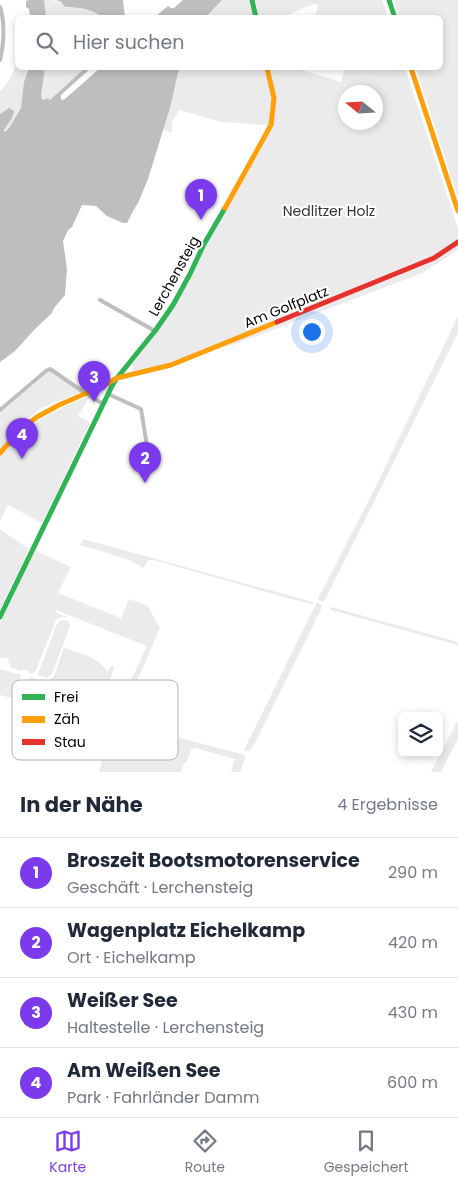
<!DOCTYPE html>
<html lang="de">
<meta charset="utf-8">
<style>
body{margin:0;font-family:Poppins,sans-serif;background:#f6f6f7;color:#1f2937}
.controls{position:absolute;right:15px;bottom:15px;display:grid;overflow:hidden;border-radius:8px;box-shadow:0 2px 8px #0003}
.controls button{width:45px;height:45px;display:grid;place-items:center;padding:0;border:0;border-bottom:1px solid #e0e1e3;background:#fff;color:#1f2937;font:25px sans-serif}
.compass{position:absolute;left:338px;top:85px;width:45px;height:45px;border-radius:50%;background:#fff;box-shadow:0 2px 8px #0003;rotate:288deg}
.you{position:absolute;left:311px;top:331px;width:18px;height:18px;margin:-12px;border:4px solid #fff;border-radius:50%;background:#1a73e8;box-shadow:0 0 0 8px #1a73e833}
.badge{display:grid;place-items:center;width:32px;height:32px;border-radius:50%;background:#7c3aed;color:#fff;font-size:16px;font-weight:700}
.pin{position:absolute;translate:-50% -41px;filter:drop-shadow(0 1px 2px #0008)}
.pin::after{content:'';position:absolute;top:26px;width:18px;height:15px;background:inherit;clip-path:polygon(0 0,100% 0,50% 100%)}
.list{margin:0;padding:0;list-style:none}
h2{display:flex;justify-content:space-between;align-items:center;height:65px;margin:0;padding:0 20px;font-size:21px}
h2 small{font-size:16px;font-weight:400;color:#747a83}
.list li{display:grid;grid-template-columns:32px 1fr auto;gap:15px;align-items:center;box-sizing:border-box;height:70px;padding:0 20px;border-top:1px solid #e0e1e3}
.list b{display:block;font-size:19px;white-space:nowrap}
.list p{margin:0;font-size:16px;white-space:nowrap;color:#747a83}
.list em{font-size:16px;font-style:normal;color:#747a83}
.icon{flex:none;width:28px;height:28px;fill:none;stroke:currentColor;stroke-width:2;stroke-linecap:round;stroke-linejoin:round}
.map{position:relative;flex:none;width:458px;height:772px;overflow:hidden}
.search{position:absolute;background:#fff;box-shadow:0 2px 8px #0003;left:15px;right:15px;top:15px;height:55px;display:flex;align-items:center;gap:12px;box-sizing:border-box;padding:0 18px;border-radius:8px;color:#747a83;font-size:19px}
.sheet{height:345px;background:#fff}
nav{display:flex;justify-content:space-around;align-items:center;box-sizing:border-box;height:70px;border-top:1px solid #e0e1e3;background:#fff;font-size:14px;color:#747a83}
nav a{display:grid;justify-items:center;gap:2px}
nav .on{color:#7c3aed}
.map>svg:first-child{display:block}
.green{fill:#ebebeb;fill-rule:evenodd}
.water{fill:#bebebe}
.lines{fill:none;stroke-linecap:round;stroke-linejoin:round}
.street{stroke:#bebebe;stroke-width:4}
.fast{stroke:#30b455;stroke-width:5}
.slow{stroke:#ff9f0a;stroke-width:5}
.jam{stroke:#e5322d;stroke-width:5}
.labels{text-anchor:middle;stroke-width:4;stroke-linejoin:round;paint-order:stroke}
.park-label{font-size:14px;fill:#323232;stroke:#fff}
.street-label{font-size:14px;fill:#000;stroke:#fff}
.key{fill:#fff;stroke:#b2b2b2;stroke-width:1}
.key-label{font-size:14px;fill:#000}
</style>
<div class="map">
<svg width="458" height="772" viewBox="0 0 458 772">
<rect width="100%" height="100%" fill="#fff"/>
<path class="green" d="M44,0C53,0 59,0 65,7C76,7 93,9 101,17H46Z
M222,0H382L388,17H315L318,5L314,4L282,17L206,18Z
M394,0H458V198L416,68H440V18L399,17Z
M17,59L18,68H29L24,82L21,108L9,128L5,132C4,128 8,122 11,120L0,114V91C9,83 14,72 17,59Z
M45,68H85L52,98L50,100L48,98L43,100L42,99L41,96Z
M179,68H295L341,82L345,68H405L458,228V250L422,273L230,346L226,342L177,361L132,373L133,364L156,333L188,284L218,219L246,175L273,127L267,125L222,122L179,110L172,122V133L163,130L173,93ZM346,92H376V122H346Z
M458,316V333L325,600L323,602L318,600L319,597L376,486Z
M50,371L81,392L39,409L30,417L11,438L15,441C38,417 57,410 87,397L89,398L78,416L90,422L42,523L8,505L0,521V413Z
M0,529L29,549L0,610Z
M83,539L302,599L314,603L312,604L291,599L154,560H148C146,562 146,565 143,568L131,561L120,557L80,545Z
M34,550L71,567L58,593L121,618L129,599L147,605L160,628L119,722L245,755V759L240,772H231L235,759L195,748L191,750L187,761L184,764L181,772H99L111,724L0,695V669L21,675L19,682L22,683L23,682L28,683L30,677C39,680 47,684 54,676L64,648C79,653 100,657 107,672L111,666L114,667L110,681L114,686L119,688L118,692L125,693L147,646L56,610L57,613L67,617H62L56,620L36,670L34,673H29V671L23,669L22,671L11,668L7,658H0V624L11,601L14,599L13,597L15,590Z
M317,602L321,604L322,607L257,739L250,751H244L245,748Z
M331,607L458,642V645L331,610L330,608Z
M61,620L68,621L70,626L52,674L47,678L38,675V674L57,624Z
M458,720V739L441,772H431Z"/>
<path class="water" d="M29,0H44L46,17H30L29,9L26,7V1Z
M56,0H123L125,17H101C94,9 76,7 65,7L61,2Z
M183,0H222L206,17H155L168,6L171,8H174Z
M29,68H45L41,96L42,99L43,100L48,98L50,100L52,98L85,68H91L61,95V99L62,100L65,99L100,68H179L170,108L148,179L138,203L133,211L127,223H123L107,216L96,206L82,205L72,227L68,230L63,241L67,269L65,295L54,308L52,313L35,329L15,351L0,362V114L9,108L14,111C13,119 8,123 4,130L5,132L9,128L21,108L24,82Z
M72 746a14 14 0 1 1 28 0a14 14 0 1 1-28 0Z"/>
<g class="lines">
<path class="street" d="M0,7C5,22 4,45 0,60
M100,300L155,331
M108,394L141,409L151,471
M0,410L46,371L50,369L53,371L85,393L103,404"/>
<path class="fast" d="M252,0L256,18
M389,0L395,18
M0,617L112,386L117,378L155,331L173,305L190,274L204,244L225,208"/>
<path class="slow" d="M411,68L458,211
M225,208L271,125L274,98L267,68
M0,453L20,430L37,417L59,405L103,386L117,378L171,365L277,322"/>
<path class="jam" d="M277,322L434,258L458,242"/>
</g>
<g class="labels">
<g class="park-label">
<text x="329" y="216">Nedlitzer Holz</text>
</g>
<g class="street-label">
<text transform="translate(174 276) rotate(-61)" y="5">Lerchensteig</text>
<text transform="translate(286 307) rotate(-22)" y="5">Am Golfplatz</text>
</g>
</g>
<rect x="12" y="680" width="166" height="80" rx="8" class="key"/>
<rect x="22" y="694" width="23" height="6" fill="#30b455"/>
<rect x="22" y="716" width="23" height="7" fill="#ff9f0a"/>
<rect x="22" y="739" width="23" height="6" fill="#e5322d"/>
<g class="key-label">
<text x="54" y="702">Frei</text>
<text x="54" y="724">Zäh</text>
<text x="54" y="747">Stau</text>
</g>
</svg>
<div class="controls">
<button><svg class="icon" aria-label="layers" viewBox="0 0 24 24"><path d="M12 4l9 5-9 5-9-5zM3 14l9 5 9-5"/></svg></button>
</div>
<svg class="compass" viewBox="-18 -18 36 36"><path d="M0-13l5 13h-10z" fill="#e53935"/><path d="M0 13l5-13h-10z" fill="#747a83"/></svg>
<div class="you"></div>
<div class="pin badge" style="left:201px;top:220px">1</div>
<div class="pin badge" style="left:145px;top:483px">2</div>
<div class="pin badge" style="left:94px;top:402px">3</div>
<div class="pin badge" style="left:22px;top:459px">4</div>
<div class="search"><svg class="icon" aria-label="search" viewBox="0 0 24 24"><circle cx="10" cy="10" r="6"/><path d="M15 15l6 6"/></svg>Hier suchen</div>
</div>
<section class="sheet">
<h2>In der Nähe<small>4 Ergebnisse</small></h2>
<ul class="list">
<li><span class="badge">1</span><div><b>Broszeit Bootsmotorenservice</b><p>Geschäft · Lerchensteig</p></div><em>290 m</em></li>
<li><span class="badge">2</span><div><b>Wagenplatz Eichelkamp</b><p>Ort · Eichelkamp</p></div><em>420 m</em></li>
<li><span class="badge">3</span><div><b>Weißer See</b><p>Haltestelle · Lerchensteig</p></div><em>430 m</em></li>
<li><span class="badge">4</span><div><b>Am Weißen See</b><p>Park · Fahrländer Damm</p></div><em>600 m</em></li>
</ul>
</section>
<nav>
<a class="on"><svg class="icon" aria-label="map" viewBox="0 0 24 24"><path d="M3 6l6-2 6 2 6-2v14l-6 2-6-2-6 2zM9 4v14M15 6v14"/></svg>Karte</a>
<a><svg class="icon" aria-label="directions" viewBox="0 0 24 24"><path d="M12 3l9 9-9 9-9-9zM9 14v-3h6M13 9l2 2-2 2"/></svg>Route</a>
<a><svg class="icon" aria-label="saved" viewBox="0 0 24 24"><path d="M7 4h10v16l-5-4-5 4z"/></svg>Gespeichert</a>
</nav>
